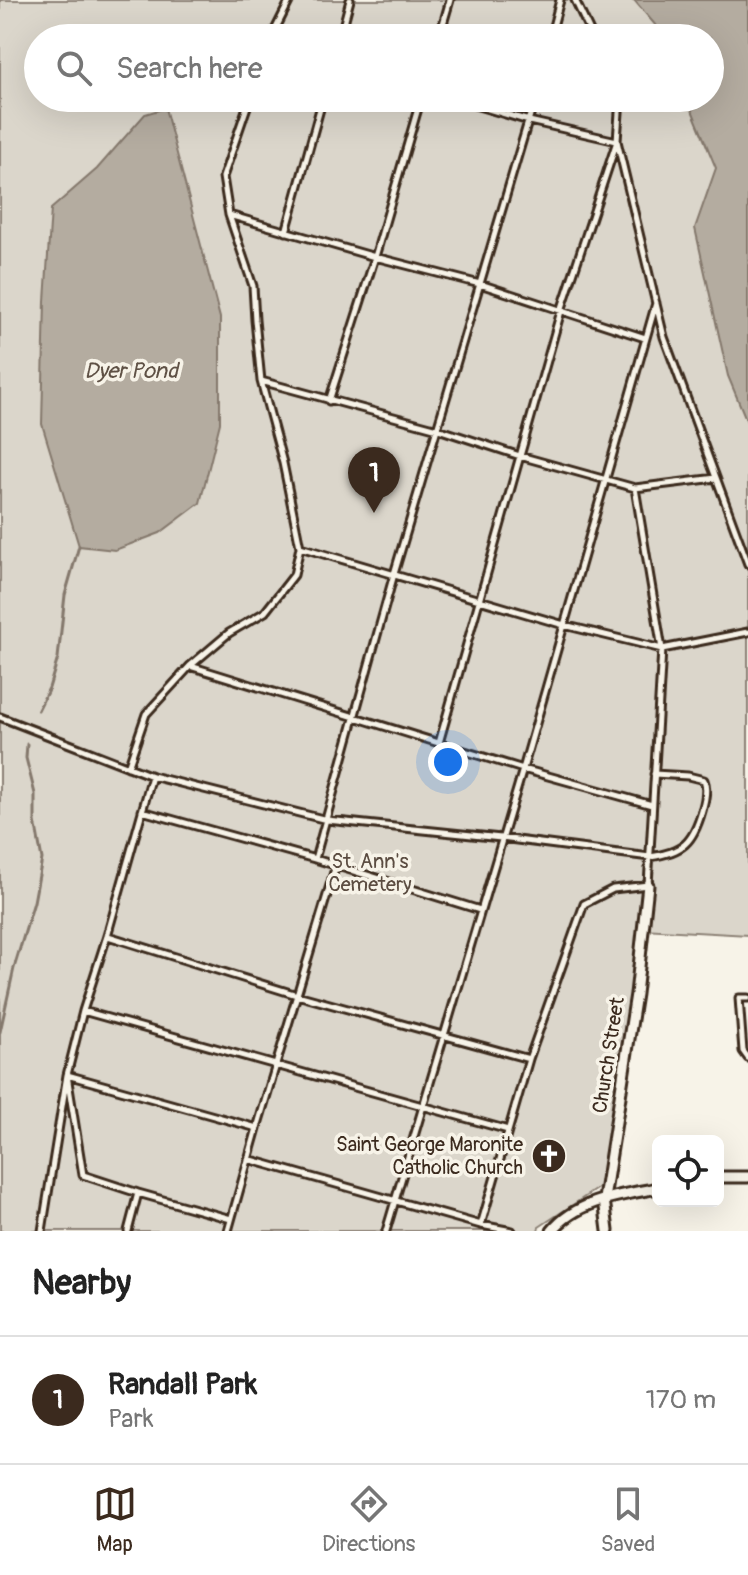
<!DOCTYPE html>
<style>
body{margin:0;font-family:Pangolin,sans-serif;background:#f6f6f6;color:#222}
.controls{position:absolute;right:24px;bottom:24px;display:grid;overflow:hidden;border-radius:12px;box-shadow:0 8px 32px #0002}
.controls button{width:72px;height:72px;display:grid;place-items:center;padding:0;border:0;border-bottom:2px solid #e0e0e0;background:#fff;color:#222;font:40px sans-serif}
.you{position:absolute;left:448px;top:762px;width:28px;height:28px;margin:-20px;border:6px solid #fff;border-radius:50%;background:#1a73e8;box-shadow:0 0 0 12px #1a73e833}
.badge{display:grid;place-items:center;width:52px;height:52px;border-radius:50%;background:#3b2a1e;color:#fff;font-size:26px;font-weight:700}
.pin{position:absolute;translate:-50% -66px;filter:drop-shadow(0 2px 4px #0008)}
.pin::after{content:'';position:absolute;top:42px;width:28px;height:24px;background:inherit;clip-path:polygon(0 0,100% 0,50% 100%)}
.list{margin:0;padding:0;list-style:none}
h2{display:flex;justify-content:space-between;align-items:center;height:104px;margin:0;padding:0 32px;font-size:34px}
h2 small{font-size:26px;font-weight:400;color:#767676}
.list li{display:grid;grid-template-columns:52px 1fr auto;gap:24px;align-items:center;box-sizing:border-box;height:128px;padding:0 32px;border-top:2px solid #e0e0e0}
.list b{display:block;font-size:30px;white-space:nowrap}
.list p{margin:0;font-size:26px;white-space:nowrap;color:#767676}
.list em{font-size:26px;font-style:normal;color:#767676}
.icon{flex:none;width:44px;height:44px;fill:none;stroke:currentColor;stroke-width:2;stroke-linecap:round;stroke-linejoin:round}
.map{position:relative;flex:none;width:748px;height:1231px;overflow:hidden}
.search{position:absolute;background:#fff;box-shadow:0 8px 32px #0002;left:24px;right:24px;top:24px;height:88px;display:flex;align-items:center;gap:20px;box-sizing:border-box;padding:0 28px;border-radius:44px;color:#767676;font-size:30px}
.sheet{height:232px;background:#fff}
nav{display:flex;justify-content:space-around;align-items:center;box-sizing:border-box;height:112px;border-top:2px solid #e0e0e0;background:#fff;font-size:22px;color:#767676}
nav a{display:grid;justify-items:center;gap:4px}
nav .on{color:#3b2a1e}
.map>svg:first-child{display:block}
.green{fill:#dbd6cb;stroke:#8b8074;stroke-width:2;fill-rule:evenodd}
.water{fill:#b4aca0;stroke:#84786c;stroke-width:2}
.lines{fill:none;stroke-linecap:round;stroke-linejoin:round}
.stream{stroke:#84786c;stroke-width:3}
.lane-casing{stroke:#3b2a1e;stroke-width:11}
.street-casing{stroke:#3b2a1e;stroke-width:15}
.lane{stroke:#f7f3e8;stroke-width:5}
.street{stroke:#f7f3e8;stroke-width:9}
.labels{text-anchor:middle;stroke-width:7;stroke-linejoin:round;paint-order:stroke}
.park-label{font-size:20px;fill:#5b4c41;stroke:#f7f3e8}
.street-label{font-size:20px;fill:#3b2a1e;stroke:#f7f3e8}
.poi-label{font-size:20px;fill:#3b2a1e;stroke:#f7f3e8;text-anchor:end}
.water-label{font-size:22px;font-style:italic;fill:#5f5145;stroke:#f7f3e8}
</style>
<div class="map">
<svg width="748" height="1231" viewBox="0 0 748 1231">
<rect width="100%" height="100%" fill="#f7f3e8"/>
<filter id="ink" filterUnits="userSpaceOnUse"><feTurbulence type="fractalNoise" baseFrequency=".0125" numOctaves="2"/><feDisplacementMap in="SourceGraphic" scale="16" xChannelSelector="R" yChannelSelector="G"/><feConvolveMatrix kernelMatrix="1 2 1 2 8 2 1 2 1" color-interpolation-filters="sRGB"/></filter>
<g filter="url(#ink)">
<path class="green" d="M0,0H748V935L643,929L604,1184L539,1227L538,1231H0ZM38,38H710V98H38Z"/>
<path class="water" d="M634,0H748V424L728,376L695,228L716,168L687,98H710V38H662L657,27Z
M165,108L220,318V423L200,503L160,533L115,550L79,546L42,424L45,301L51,209L97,169L145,114Z"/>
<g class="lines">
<path class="stream" d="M38,710L49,688L58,658L65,595L79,546
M0,1032L14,968L34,902L42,859L35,821V794L26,758L27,744"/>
<g class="lane-casing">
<path id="lane" d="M575,0L593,38
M271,38L290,0
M340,38L350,0
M439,38L450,0
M550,38L560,0
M250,98L223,177L229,215L253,286L255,320L261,381L438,429L520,456L635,488L716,478
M620,98L617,141L664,337L748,564
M229,215L375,257L480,284L645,338
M286,232L323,98
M329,401L375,257L421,98
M300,547L564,625L662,649L748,632
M190,666L523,769L652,805
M0,717L152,776L327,820L501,838L650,857C683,852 693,843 702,811C705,801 708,789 704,780L688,776L654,774
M439,743L561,311L617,141L529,121L451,98
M128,767L146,714L190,666L229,633L265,612L294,575L300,547L283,463L261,381
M142,811L315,859L480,910
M315,859L394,574L535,98
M108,936L297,995L529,1059
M748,998H739L743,1051L748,1058
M83,1011L508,1130
M248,1159L481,1225L512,1231
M231,1219L138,1193L83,1175L67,1075L257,1128
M481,1225L529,1059L584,904L613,889L648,885L662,649L635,488
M42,1231L67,1075L83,1011L107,936L152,776
M128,1231L138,1193
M228,1231L257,1128L336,865
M386,1231L523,769L656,303"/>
</g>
<g class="street-casing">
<path id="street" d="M718,1177H748
M552,1231C577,1200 621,1195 658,1188
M608,1231L604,1199L636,994L648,885"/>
</g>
<use href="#lane" class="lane"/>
<use href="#street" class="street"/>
</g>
</g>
<defs>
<g id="church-disc" transform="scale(1.8)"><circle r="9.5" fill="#3b2a1e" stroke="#f7f3e8"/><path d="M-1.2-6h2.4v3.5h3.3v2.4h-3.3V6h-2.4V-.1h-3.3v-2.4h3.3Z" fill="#fff"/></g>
</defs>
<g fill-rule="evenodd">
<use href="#church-disc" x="549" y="1156"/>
</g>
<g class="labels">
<g class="park-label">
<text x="370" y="868">St. Ann's<tspan x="370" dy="23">Cemetery</tspan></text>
</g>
<g class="street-label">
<text transform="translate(608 1055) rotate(-81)" y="7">Church Street</text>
</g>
<g class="poi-label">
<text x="523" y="1151">Saint George Maronite<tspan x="523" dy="23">Catholic Church</tspan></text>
</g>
<g class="water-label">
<text x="131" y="378">Dyer Pond</text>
</g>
</g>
</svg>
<div class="controls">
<button><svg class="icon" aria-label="locate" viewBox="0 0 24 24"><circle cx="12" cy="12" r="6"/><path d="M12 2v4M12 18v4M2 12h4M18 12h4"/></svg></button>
</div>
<div class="you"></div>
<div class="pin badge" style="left:374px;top:513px">1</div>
<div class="search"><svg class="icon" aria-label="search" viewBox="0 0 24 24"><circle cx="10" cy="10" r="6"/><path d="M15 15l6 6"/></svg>Search here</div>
</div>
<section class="sheet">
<h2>Nearby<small></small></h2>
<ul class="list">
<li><span class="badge">1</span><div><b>Randall Park</b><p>Park</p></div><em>170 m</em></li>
</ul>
</section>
<nav>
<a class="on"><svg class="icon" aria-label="map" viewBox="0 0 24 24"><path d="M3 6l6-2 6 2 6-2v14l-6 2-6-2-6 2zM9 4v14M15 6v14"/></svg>Map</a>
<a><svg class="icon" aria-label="directions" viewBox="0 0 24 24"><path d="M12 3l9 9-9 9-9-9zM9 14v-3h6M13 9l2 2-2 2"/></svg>Directions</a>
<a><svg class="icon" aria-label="saved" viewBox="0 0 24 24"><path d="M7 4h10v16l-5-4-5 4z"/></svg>Saved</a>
</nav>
